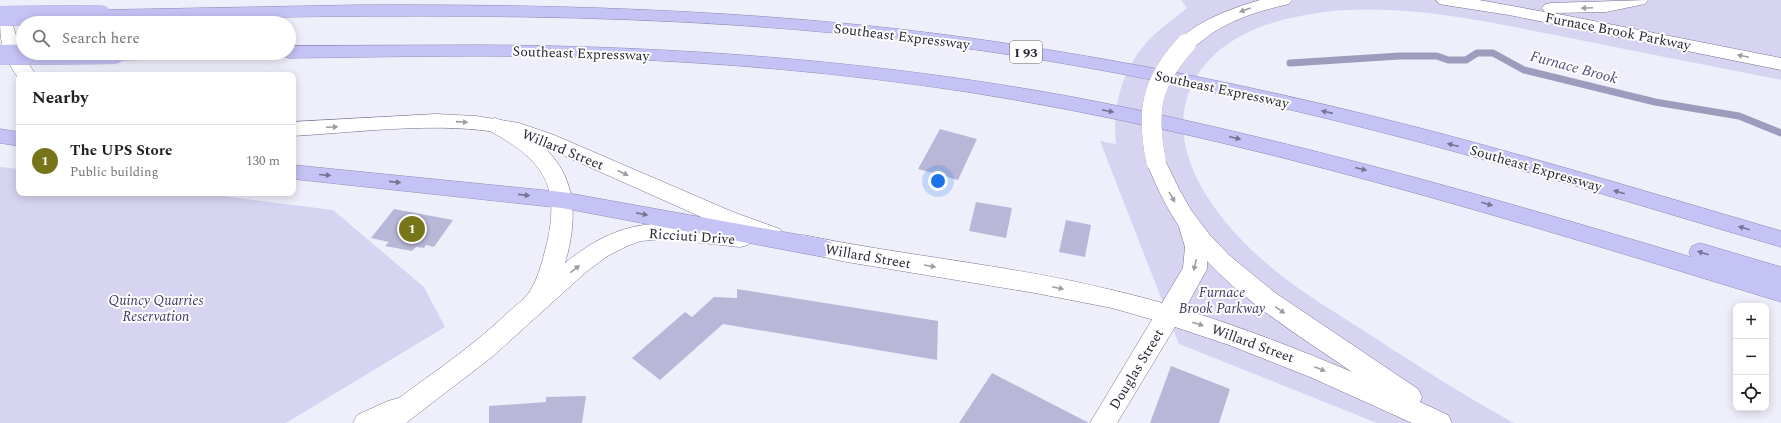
<!DOCTYPE html>
<meta charset="utf-8">
<style>
body{margin:0;font-family:Spectral,serif;background:#f2f2f2;color:#202124}
.controls{position:absolute;right:12px;bottom:12px;display:grid;overflow:hidden;border-radius:8px;box-shadow:0 2px 10px #0003}
.controls button{width:36px;height:36px;display:grid;place-items:center;padding:0;border:0;border-bottom:1px solid #e0e0e0;background:#fff;color:#202124;font:20px sans-serif}
.you{position:absolute;left:938px;top:181px;width:14px;height:14px;margin:-10px;border:3px solid #fff;border-radius:50%;background:#1a73e8;box-shadow:0 0 0 6px #1a73e833}
.badge{display:grid;place-items:center;width:26px;height:26px;border-radius:50%;background:#77751a;color:#fff;font-size:13px;font-weight:700}
.pin{position:absolute;translate:-50% -50%;border:2px solid #fff;box-shadow:0 1px 4px #0006}
.list{margin:0;padding:0;list-style:none}
h2{display:flex;justify-content:space-between;align-items:center;height:52px;margin:0;padding:0 16px;font-size:17px}
h2 small{font-size:13px;font-weight:400;color:#757577}
.list li{display:grid;grid-template-columns:26px 1fr auto;gap:12px;align-items:center;box-sizing:border-box;height:72px;padding:0 16px;border-top:1px solid #e0e0e0}
.list b{display:block;font-size:15px;white-space:nowrap}
.list p{margin:0;font-size:13px;white-space:nowrap;color:#757577}
.list em{font-size:13px;font-style:normal;color:#757577}
.icon{flex:none;width:22px;height:22px;fill:none;stroke:currentColor;stroke-width:2;stroke-linecap:round;stroke-linejoin:round}
.map{position:relative;flex:none;width:1781px;height:423px;overflow:hidden}
.search{position:absolute;background:#fff;box-shadow:0 2px 10px #0003;left:16px;top:16px;width:280px;height:44px;display:flex;align-items:center;gap:10px;box-sizing:border-box;padding:0 14px;border-radius:22px;color:#757577;font-size:15px}
.panel{position:absolute;background:#fff;box-shadow:0 2px 10px #0003;left:16px;top:72px;width:280px;height:124px;border-radius:8px}
.map>svg:first-child{display:block}
.green{fill:#d6d4f1}
.lines{fill:none;stroke-linecap:round;stroke-linejoin:round}
.stream{stroke:#9e9cbd;stroke-width:7}
.building{fill:#b9b7d7}
.minor-casing{stroke:#767491;stroke-width:1}
.secondary-casing{stroke:#767491;stroke-width:1}
.motorway-casing{stroke:#8e8bb1;stroke-width:1}
.minor{fill:#fff;fill-rule:evenodd}
.secondary{fill:#fff;fill-rule:evenodd}
.motorway{fill:#c5c2f5;fill-rule:evenodd}
.secondary-bridge-casing{stroke:#767491;stroke-width:20;stroke-linecap:butt}
.motorway-bridge-casing{stroke:#8e8bb1;stroke-width:20;stroke-linecap:butt}
.secondary-bridge{stroke:#fff;stroke-width:20}
.motorway-bridge{stroke:#c5c2f5;stroke-width:20}
.oneway{fill:#9e9da3}
.oneway2{fill:#767494}
.labels{text-anchor:middle;stroke-width:4;stroke-linejoin:round;paint-order:stroke}
.shield{fill:#fdfdfd;stroke:#67666f;stroke-width:1}
.shield-label{font-size:13px;font-weight:bold;fill:#272632}
.street-label{font-size:14px;fill:#272632;stroke:#fdfdfd}
.park-label{font-size:14px;font-style:italic;fill:#3f3967;stroke:#fdfdfd}
.water-label{font-size:15px;font-style:italic;fill:#524c7d;stroke:#fdfdfd}
</style>
<div class="map">
<svg width="1781" height="423" viewBox="0 0 1781 423">
<rect width="100%" height="100%" fill="#efeffc"/>
<path class="green" d="M1181,0H1781V80C1707,65 1633,51 1560,36C1483,21 1404,3 1325,12C1275,18 1216,35 1192,85C1160,153 1222,227 1272,268C1303,294 1340,315 1375,338C1420,367 1466,397 1514,423H1377L1179,344L1100,141L1116,144C1112,102 1124,62 1156,33C1166,24 1177,16 1187,8Z
M0,167L19,169V193H200L333,210L424,287L445,327L286,423H0Z"/>
<g class="lines">
<path class="stream" d="M1290,63L1400,56H1437L1448,60H1466L1477,53H1493L1524,70L1655,102L1739,116L1781,133"/>
</g>
<path class="building" d="M940,129L977,139L958,180L918,169Z
M976,202L1012,208L1006,238L969,231Z
M394,209L453,220L434,247L426,245L424,248L416,247L412,251L385,246L389,242L371,238Z
M1066,220L1091,225L1085,257L1059,252Z
M737,289L938,321L937,360L723,324L660,380L632,358L685,312L692,317L714,297L737,298Z
M1171,366L1230,389L1219,423H1150Z
M992,373L1089,423H959Z
M586,396L582,423H489V406L546,402V397Z"/>
<g class="lines">
<g class="minor-casing">
<path id="minor" d="M495,118C507,122 518,128 528,135C576,166 580,212 565,263C628,212 666,222 740,231L748,233L751,239L748,245L740,247L665,239L641,241L627,246L606,257L586,272L492,357L406,423H353L357,415L388,401L399,398C434,372 470,348 502,318C510,310 520,303 527,295C537,283 542,262 546,247C562,184 542,159 488,130L485,125L488,120Z
M1190,219L1198,221L1207,247V269L1178,322L1117,423H1090L1183,268L1185,247L1179,227L1182,221Z"/>
</g>
<g class="secondary-casing">
<path id="secondary" d="M1260,0H1292L1289,4C1263,10 1237,17 1214,32C1202,39 1194,52 1179,48L1177,44C1191,22 1236,7 1260,0Z
M1436,0H1479L1545,12L1542,8L1545,4L1551,3L1648,0L1645,4L1606,12L1553,13L1781,58V70L1509,15L1445,5L1439,4Z
M0,8L6,9L9,13L22,54L36,75H19V79C0,53 0,40 0,8Z
M436,114L476,116L519,123L554,135L733,212L780,229L783,235L780,241L772,243L717,224L540,145C529,141 519,136 508,134C439,121 363,132 293,136V122Z
M1156,154L1163,156L1179,189L1191,210L1209,234L1229,255L1274,292L1418,389L1422,397L1420,402L1448,415L1452,423H1412L1310,377L1229,345L1154,320L1112,308L1035,293L841,261L795,250L792,244L795,238L803,235C905,256 1011,265 1112,290C1194,309 1274,339 1352,372C1297,334 1236,298 1193,245C1172,220 1158,191 1146,161L1149,156Z"/>
</g>
<g class="motorway-casing">
<path id="motorway" d="M358,5C577,4 795,11 1011,44C1131,62 1250,86 1368,115C1507,149 1644,191 1781,231V247C1644,207 1508,164 1369,129C1231,94 1090,65 949,46C667,8 384,15 101,20L95,19L92,15L95,11L101,10Z
M480,45C679,46 877,61 1073,97C1282,137 1487,196 1691,257L1689,252L1692,246L1700,243L1781,267V302C1513,220 1245,136 968,92C844,73 719,62 595,58C493,54 391,57 289,58L282,56L280,53H289V46Z
M106,53H185L183,57L176,59L115,60L108,58Z
M0,129L19,132V146L0,143Z
M293,165L562,192L823,239L831,242L834,248L831,254L823,257L562,208L293,179Z"/>
</g>
<use href="#minor" class="minor"/>
<use href="#secondary" class="secondary"/>
<use href="#motorway" class="motorway"/>
<g class="secondary-bridge-casing">
<path id="secondary-bridge" d="M1156,161C1146,111 1151,82 1186,44"/>
</g>
<g class="motorway-bridge-casing">
<path id="motorway-bridge" d="M0,16L101,15
M0,55L115,54"/>
</g>
<use href="#secondary-bridge" class="secondary-bridge"/>
<use href="#motorway-bridge" class="motorway-bridge"/>
</g>
<defs><path id="oneway-solid" d="M-6-.8H1V-3.2L6.5 0L1 3.2V.8H-6Z"/></defs>
<g class="oneway">
<use href="#oneway-solid" transform="translate(1587 8) rotate(178)"/>
<use href="#oneway-solid" transform="translate(1245 10) rotate(160)"/>
<use href="#oneway-solid" transform="translate(1743 56) rotate(-168)"/>
<use href="#oneway-solid" transform="translate(462 122) rotate(4)"/>
<use href="#oneway-solid" transform="translate(332 127) rotate(-3)"/>
<use href="#oneway-solid" transform="translate(623 173) rotate(24)"/>
<use href="#oneway-solid" transform="translate(1172 197) rotate(60)"/>
<use href="#oneway-solid" transform="translate(1195 265) rotate(103)"/>
<use href="#oneway-solid" transform="translate(930 266) rotate(10)"/>
<use href="#oneway-solid" transform="translate(575 269) rotate(-38)"/>
<use href="#oneway-solid" transform="translate(1058 288) rotate(12)"/>
<use href="#oneway-solid" transform="translate(1280 310) rotate(35)"/>
<use href="#oneway-solid" transform="translate(1198 324) rotate(17)"/>
<use href="#oneway-solid" transform="translate(1320 369) rotate(22)"/>
</g>
<g class="oneway2">
<use href="#oneway-solid" transform="translate(1108 111) rotate(11)"/>
<use href="#oneway-solid" transform="translate(1327 112) rotate(-167)"/>
<use href="#oneway-solid" transform="translate(1235 138) rotate(13)"/>
<use href="#oneway-solid" transform="translate(1453 145) rotate(-165)"/>
<use href="#oneway-solid" transform="translate(1361 169) rotate(14)"/>
<use href="#oneway-solid" transform="translate(325 175) rotate(5)"/>
<use href="#oneway-solid" transform="translate(395 182) rotate(6)"/>
<use href="#oneway-solid" transform="translate(1619 192) rotate(-164)"/>
<use href="#oneway-solid" transform="translate(524 195) rotate(6)"/>
<use href="#oneway-solid" transform="translate(1487 204) rotate(16)"/>
<use href="#oneway-solid" transform="translate(642 214) rotate(11)"/>
<use href="#oneway-solid" transform="translate(1744 228) rotate(-164)"/>
<use href="#oneway-solid" transform="translate(1703 253) rotate(-163)"/>
</g>
<g class="labels">
<rect class="shield" x="1010" y="41" width="32" height="22" rx="3"/>
<g class="shield-label">
<text x="1026" y="57">I 93</text>
</g>
<g class="street-label">
<text transform="translate(1618 31) rotate(11)" y="5">Furnace Brook Parkway</text>
<text transform="translate(902 36) rotate(7)" y="5">Southeast Expressway</text>
<text transform="translate(581 53) rotate(2)" y="5">Southeast Expressway</text>
<text transform="translate(1222 89) rotate(12)" y="5">Southeast Expressway</text>
<text transform="translate(563 149) rotate(22)" y="5">Willard Street</text>
<text transform="translate(1536 168) rotate(16)" y="5">Southeast Expressway</text>
<text transform="translate(692 236) rotate(4)" y="5">Ricciuti Drive</text>
<text transform="translate(868 256) rotate(10)" y="5">Willard Street</text>
<text transform="translate(1253 343) rotate(20)" y="5">Willard Street</text>
<text transform="translate(1136 369) rotate(-59)" y="5">Douglas Street</text>
</g>
<g class="park-label">
<text x="1222" y="297">Furnace<tspan x="1222" dy="16">Brook Parkway</tspan></text>
<text x="156" y="305">Quincy Quarries<tspan x="156" dy="16">Reservation</tspan></text>
</g>
<g class="water-label">
<text transform="translate(1574 67) rotate(15)" y="5">Furnace Brook</text>
</g>
</g>
</svg>
<div class="controls">
<button>+</button>
<button>−</button>
<button><svg class="icon" aria-label="locate" viewBox="0 0 24 24"><circle cx="12" cy="12" r="6"/><path d="M12 2v4M12 18v4M2 12h4M18 12h4"/></svg></button>
</div>
<div class="you"></div>
<div class="pin badge" style="left:412px;top:229px">1</div>
<div class="search"><svg class="icon" aria-label="search" viewBox="0 0 24 24"><circle cx="10" cy="10" r="6"/><path d="M15 15l6 6"/></svg>Search here</div>
<section class="panel">
<h2>Nearby<small></small></h2>
<ul class="list">
<li><span class="badge">1</span><div><b>The UPS Store</b><p>Public building</p></div><em>130 m</em></li>
</ul>
</section>
</div>
